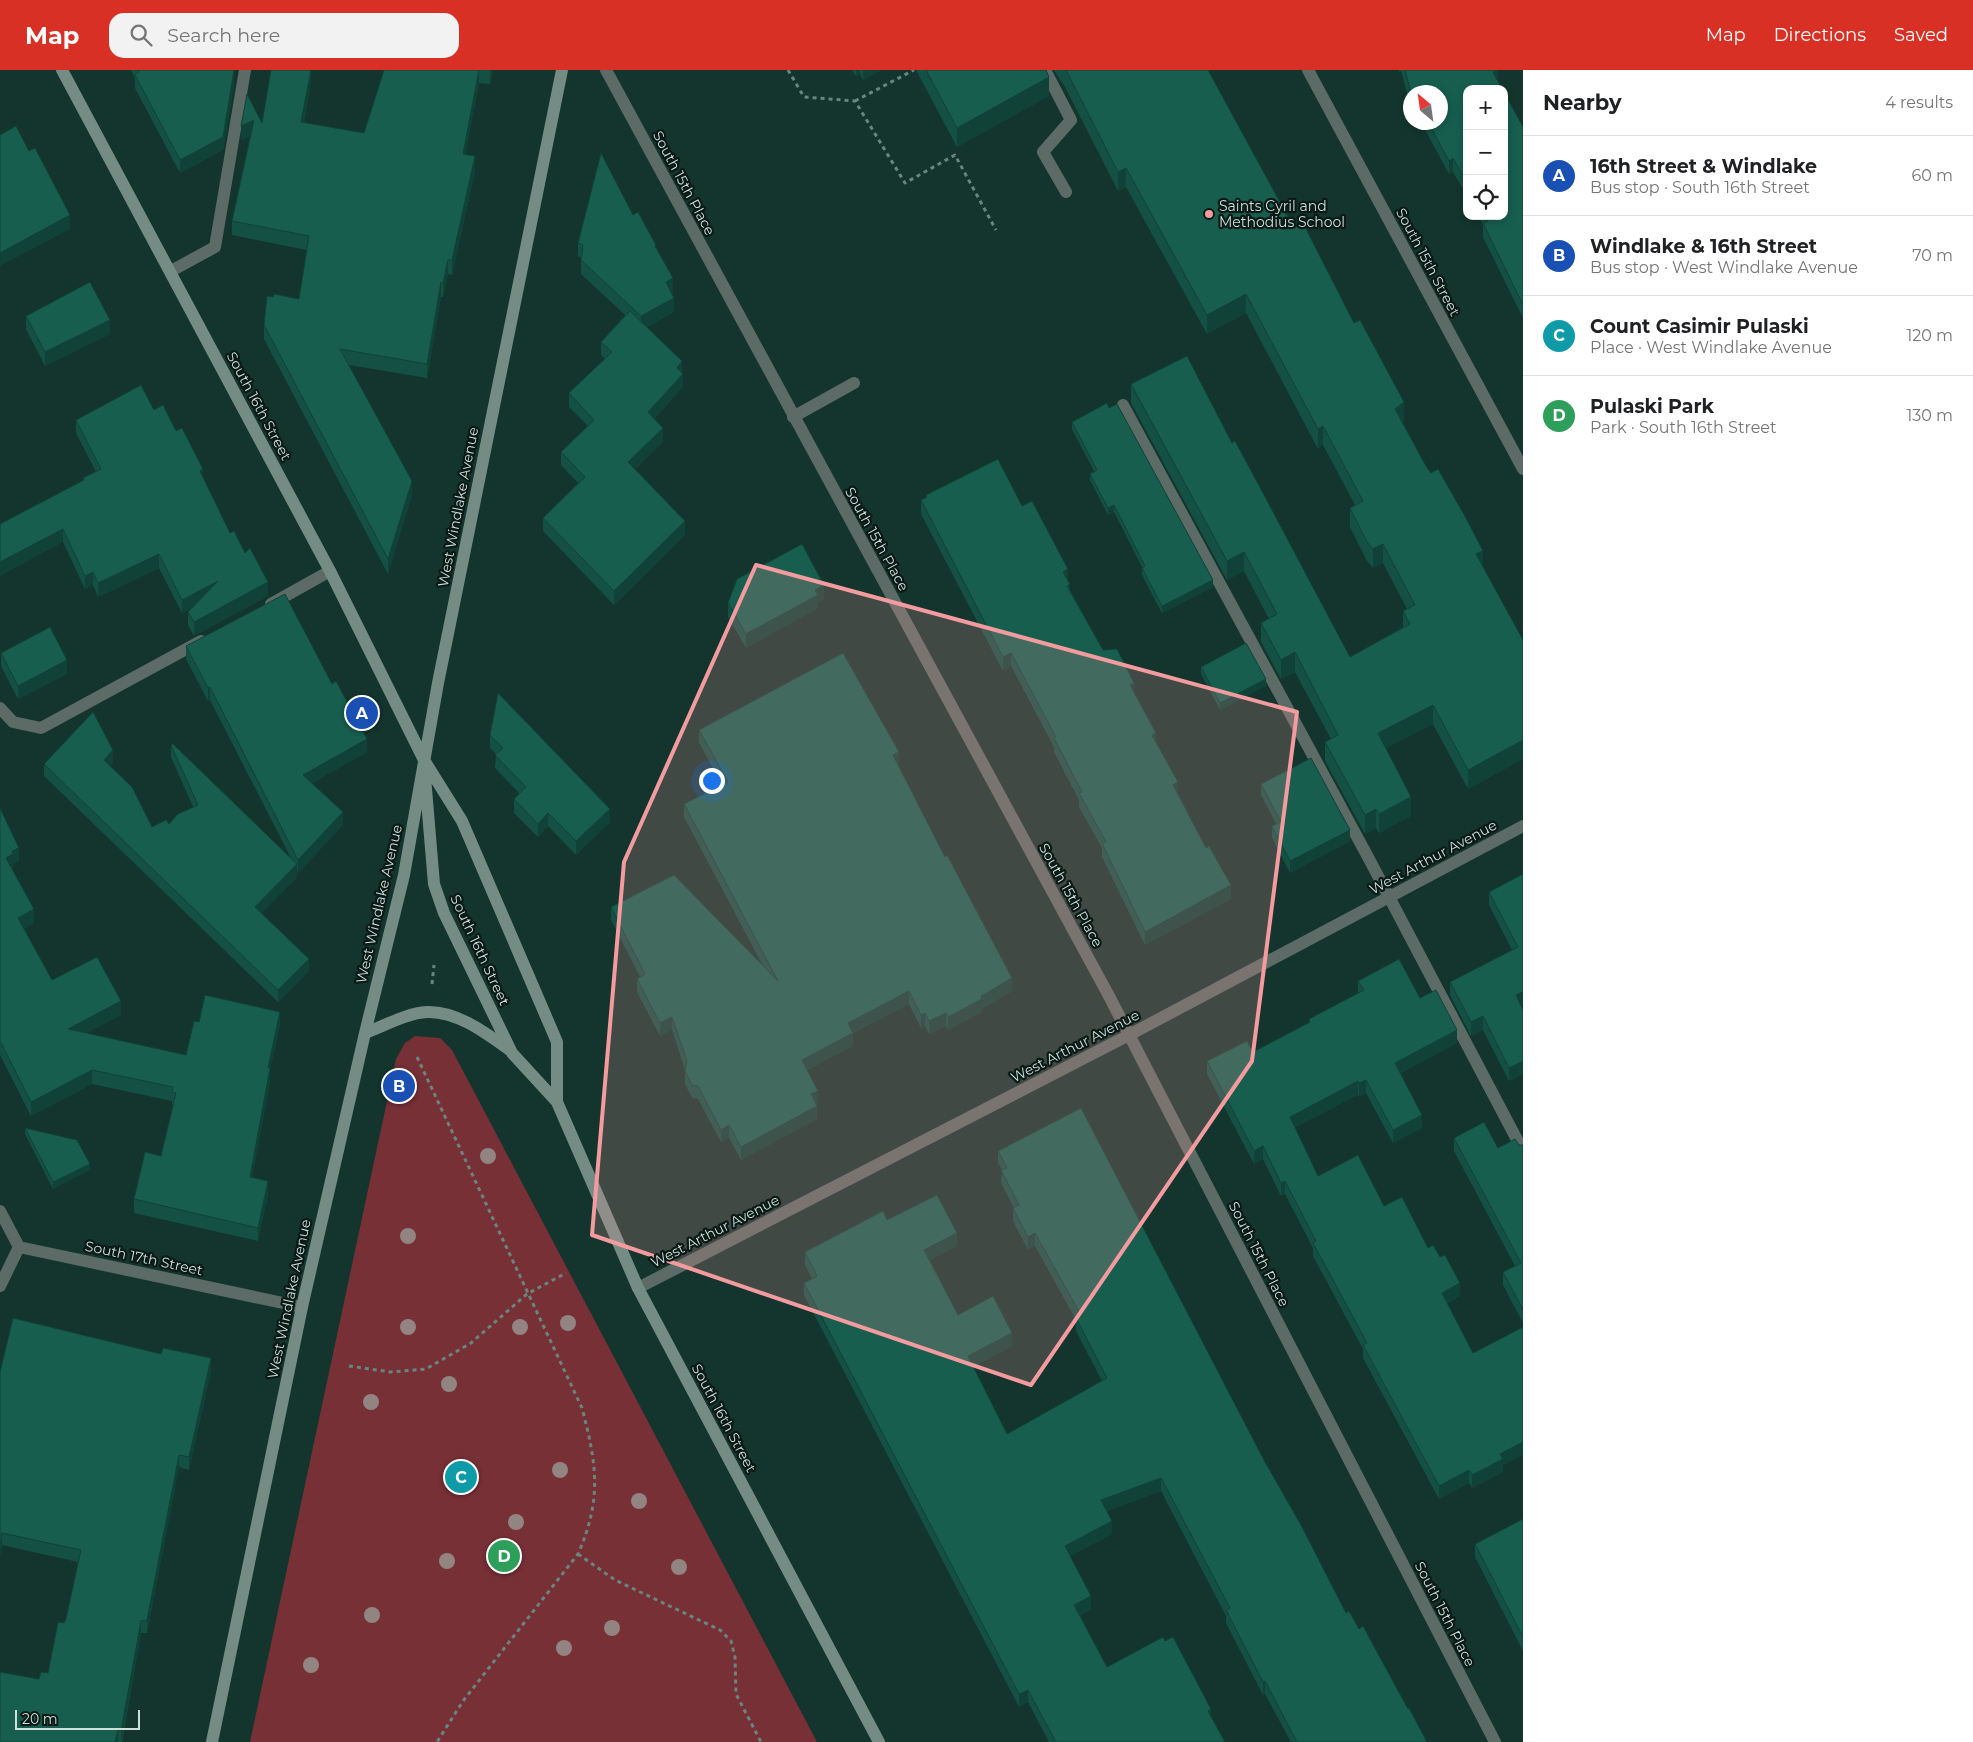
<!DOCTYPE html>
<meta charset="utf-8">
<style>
body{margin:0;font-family:Montserrat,sans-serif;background:#f2f2f2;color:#202124}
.controls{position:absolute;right:15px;top:15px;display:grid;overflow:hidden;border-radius:10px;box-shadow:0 2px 8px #0003}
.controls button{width:45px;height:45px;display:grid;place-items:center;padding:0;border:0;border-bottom:1px solid #e0e0e0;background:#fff;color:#202124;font:25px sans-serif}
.compass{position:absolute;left:1403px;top:15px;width:45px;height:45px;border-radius:50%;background:#fff;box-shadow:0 2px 8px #0003;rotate:331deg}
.scale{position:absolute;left:15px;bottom:12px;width:125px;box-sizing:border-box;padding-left:5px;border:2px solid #ccdfd9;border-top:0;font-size:14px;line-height:18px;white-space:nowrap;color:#ccdfd9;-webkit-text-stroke:4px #0b1a16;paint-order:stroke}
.you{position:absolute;left:711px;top:710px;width:18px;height:18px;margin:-12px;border:4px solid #fff;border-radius:50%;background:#1a73e8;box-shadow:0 0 0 8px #1a73e833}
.badge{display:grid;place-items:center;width:32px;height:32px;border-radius:50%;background:#d93025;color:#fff;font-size:16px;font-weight:700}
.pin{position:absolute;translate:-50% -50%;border:2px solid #fff;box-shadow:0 1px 5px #0006}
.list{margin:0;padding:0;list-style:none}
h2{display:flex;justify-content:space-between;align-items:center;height:65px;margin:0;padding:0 20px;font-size:21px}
h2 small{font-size:16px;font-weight:400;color:#757577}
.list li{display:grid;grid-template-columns:32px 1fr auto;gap:15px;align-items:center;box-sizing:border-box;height:80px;padding:0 20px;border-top:1px solid #e0e0e0}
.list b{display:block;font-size:19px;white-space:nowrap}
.list p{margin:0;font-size:16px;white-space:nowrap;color:#757577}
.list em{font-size:16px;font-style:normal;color:#757577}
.icon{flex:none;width:28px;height:28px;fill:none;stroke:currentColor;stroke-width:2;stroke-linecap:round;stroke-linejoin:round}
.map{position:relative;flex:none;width:1523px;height:1672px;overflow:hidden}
header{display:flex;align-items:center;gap:30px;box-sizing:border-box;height:70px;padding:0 25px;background:#d93025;color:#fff}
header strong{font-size:24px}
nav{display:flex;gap:28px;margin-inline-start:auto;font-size:18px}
.search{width:350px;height:45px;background:#f2f2f2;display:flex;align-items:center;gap:12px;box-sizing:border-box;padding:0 18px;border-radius:15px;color:#757577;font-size:19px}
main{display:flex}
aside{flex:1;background:#fff}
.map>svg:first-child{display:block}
.green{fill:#783037}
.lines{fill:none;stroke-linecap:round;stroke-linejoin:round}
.path{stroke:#6a857e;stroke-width:3;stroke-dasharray:4 4;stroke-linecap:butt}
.lane{stroke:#5c6b66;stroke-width:12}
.street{stroke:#5c6b66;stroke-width:12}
.secondary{stroke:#758c85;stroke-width:12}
.tree{fill:#928481}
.wall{fill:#145144}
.shaded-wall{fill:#104237}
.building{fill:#175e4f;stroke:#104237}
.marked{fill:#f49b9f;fill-opacity:0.2;stroke:#f49b9f;stroke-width:4;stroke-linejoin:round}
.poi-dot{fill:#f49b9f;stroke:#0b1a16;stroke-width:2}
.labels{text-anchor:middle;stroke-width:4.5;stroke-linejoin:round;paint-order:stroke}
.street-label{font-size:14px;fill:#ccdfd9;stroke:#0b1a16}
.poi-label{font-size:14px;fill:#ccdfd9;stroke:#0b1a16;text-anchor:start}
</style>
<header>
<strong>Map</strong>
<div class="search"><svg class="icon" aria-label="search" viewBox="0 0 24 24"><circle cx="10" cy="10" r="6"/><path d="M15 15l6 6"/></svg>Search here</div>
<nav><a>Map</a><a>Directions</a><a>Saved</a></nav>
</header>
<main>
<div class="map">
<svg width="1523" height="1672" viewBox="0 0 1523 1672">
<rect width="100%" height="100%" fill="#13352d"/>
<path class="green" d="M415,966L440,968L452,980L817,1672H250L396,989L405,973Z"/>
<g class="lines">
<path class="path" d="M788,0L804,27L855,31L905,113L955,85L996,160
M855,31L914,0
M432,914L434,895
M417,987L582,1338C597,1395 602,1429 578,1484L463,1631L437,1672
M349,1296L391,1302L426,1299L471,1273L527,1224L566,1203
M578,1484L615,1510L720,1560L731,1571L735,1587L736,1624L761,1672"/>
<path class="lane" d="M1045,0L1071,50L1043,82L1066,122
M171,201L215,177L245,0
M1123,335L1368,787L1523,1081
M793,347L854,313
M271,534L330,501
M0,638L13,652L41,658L201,571
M0,1216L19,1177"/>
<path class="street" d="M606,0L1109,926L1495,1672
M1308,0L1523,399
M0,1141L19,1177L302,1237
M638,1218L1129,965L1523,756"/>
<path class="secondary" d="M62,0L330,501L424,690L462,751L557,972V1032
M425,707L434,814L444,843L512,983L557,1032L638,1218L879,1672
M365,963C384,956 407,943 427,942C458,941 487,964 511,981
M212,1672L302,1237L365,963L404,805L438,613L562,0"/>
</g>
<g class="tree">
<circle cx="488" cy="1086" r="8"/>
<circle cx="408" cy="1166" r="8"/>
<circle cx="568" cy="1253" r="8"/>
<circle cx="408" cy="1257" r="8"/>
<circle cx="520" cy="1257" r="8"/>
<circle cx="449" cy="1314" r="8"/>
<circle cx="371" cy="1332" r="8"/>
<circle cx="560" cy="1400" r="8"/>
<circle cx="639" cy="1431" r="8"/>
<circle cx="516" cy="1452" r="8"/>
<circle cx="447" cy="1491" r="8"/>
<circle cx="679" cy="1497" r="8"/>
<circle cx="372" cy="1545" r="8"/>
<circle cx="612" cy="1558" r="8"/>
<circle cx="564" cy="1578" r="8"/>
<circle cx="311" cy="1595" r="8"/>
</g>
<path class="wall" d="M131,0H234V14L223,80L180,103L135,18V9Z
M311,0V11L304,53L364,63L384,0H493L490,14L479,13L465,84L475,101L452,205L448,204L443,227H441L427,308L349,295L412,425L388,504L264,269V255L299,229L307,180L232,165V151L250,66L241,71L262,53Z
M852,0H882L863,10L860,4L856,6Z
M916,0H1046L1049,26L957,77Z
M1054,0H1208L1294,158L1404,351L1402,353L1427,398L1523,570V689L1468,719L1433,654L1386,678L1411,746L1379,763L1376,758L1365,764L1325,691V672L1331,669L1295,602L1281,609L1261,572V553L1269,549L1244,501L1227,510L1131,333V314L1232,373L1350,587L1403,557V541L1407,539L1383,493L1373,498L1367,491L1350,457V438L1355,435L1323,375L1318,379L1246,243L1207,264L1126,117L1118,121L1065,17Z
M1399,0H1498L1467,19V126L1453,102L1449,104L1421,52H1440V22H1410V34L1401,1L1399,2Z
M1523,57V248L1483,167V155L1478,146H1504Z
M633,145L656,179L673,222L671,223L674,242L647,257L682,303L683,317L654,349L663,372L634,400L685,465L614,535L543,461V448L578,413L561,395V382L588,356L569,337V323L605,289L601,285V272L625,245L581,204V188L578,186V173Z
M26,246L110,264L45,296L26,259Z
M154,340L176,361L203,408L230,463L268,526L194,566L188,555V542L192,538L182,543L159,498L98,527L93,515L85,519L63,472L0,454L83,410V408L96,402L76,363V350Z
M1072,352L1213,517L1162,543L1142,505V497L1114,442L1108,445L1090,410V404L1094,401L1072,359Z
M926,425L1022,436L1068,511L1070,520L1103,580L1134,622L1178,723L1231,829L1145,875L1102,787V778L1079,737V730L1054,682V677L1011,596L1003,601L921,444V430L926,428Z
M824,529L818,532V538L746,578L728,547V533Z
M186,576L367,682L312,713L343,755L298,803L297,799V807L262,843L309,901L278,932L44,706V694L113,693L110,696L152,757L169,754L193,737L171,687V675L292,790L210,630L208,631L186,589Z
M1,583L67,604L18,629L1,596Z
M1201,597L1266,616L1220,640L1201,604Z
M699,660L899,695L898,696L1012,921L982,939V942L948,960L946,956L929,964L925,956L921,958L909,934L853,963V976L807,1000L818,1033L816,1034L817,1049L741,1090L729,1068L721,1072L698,1029L692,1028L685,1014V1000L672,960L660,966L637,922V909L640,907L611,850V837L763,896L684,747V734L722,715L699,673Z
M490,665L610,752L576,785L548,756L538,767L514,743V729L519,723L495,698L496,684L490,678Z
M1261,714L1350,771L1290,803L1272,768V756L1276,754L1261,725Z
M0,738L19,791L13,794V798L12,799L34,853L24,858L52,910L121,945L86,963L186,985L199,952L280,955L270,999V1012L252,1107L268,1125L258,1171L134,1143V1129L161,1086L173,1035H172V1031L92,1014L31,1046L0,985Z
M1523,804L1521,936L1523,940V1004L1509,1011L1483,960L1471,966L1450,925V912L1512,880L1489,835V822Z
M1358,911L1420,928L1457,973L1401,1003L1422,1058L1393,1073L1366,1023L1359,1026L1358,1025L1295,1057L1318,1106L1384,1136L1428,1178L1460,1226L1447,1233L1503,1395V1402L1472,1418L1469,1413L1439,1429L1363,1288V1279L1313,1186V1178L1285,1124L1281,1126L1263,1089L1254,1094L1207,1004V991L1253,982L1309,953V949L1358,923Z
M25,1058L90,1100L53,1119L25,1064Z
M1454,1068L1498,1078L1519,1075H1523V1253L1503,1215V1202L1515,1196L1454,1081Z
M998,1081L1265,1392L1346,1543L1359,1559L1408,1639L1427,1672H1291L1265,1624L1263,1625L1226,1553V1546L1161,1421L1107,1441L1112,1464L1070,1486L1091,1539L1080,1545L1107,1597L1211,1647L1225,1672H1049L1028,1632L1019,1637L804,1225V1213L812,1209L805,1195V1182L887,1150L957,1176L930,1190L958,1245L1012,1276L973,1297L1007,1364L1102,1311L1076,1261V1250L1035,1176L1028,1180L1013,1151V1138H1014L1001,1113L1002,1100L998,1093Z
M211,1301L189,1400L179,1397L147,1563H141L122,1672H0L39,1609L48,1603L66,1549L78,1492L2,1475L0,1486V1302Z
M1523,1449V1581L1475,1487V1474Z"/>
<path class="shaded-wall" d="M311,0V11L301,67V52Z
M479,0V13L463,98V84Z
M490,0H493L490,14Z
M856,0H860V4L856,6Z
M863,0H882L863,10Z
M1496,0H1498V13L1493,2Z
M234,1V14L223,80L180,103V90Z
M1049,7V26L957,77V58Z
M254,50V64L241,71V56Z
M475,86V101L452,205V190Z
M1453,88V102L1449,104V91Z
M1126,98V117L1118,121V102Z
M70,145V159L0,196V183Z
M448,190V204L443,227V213Z
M673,208V222L666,226V212Z
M441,212V227L427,308V294Z
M1246,224V243L1207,264V245Z
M674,228V242L641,260V246Z
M110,250V264L45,296V282Z
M682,291L683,317L648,356V342Z
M1404,332V351L1395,358V339Z
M1323,356V375L1318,379V359Z
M663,358V372L628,406V392Z
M203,399V412L200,401Z
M412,411V425L388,504V489Z
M1114,435V442L1108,445V438Z
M685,451V465L614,535V521Z
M63,459V472L0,506V492Z
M1383,474V493L1373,498V479Z
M1483,481V500L1476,484Z
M1244,482V501L1227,510V491Z
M159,484V498L98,527V513Z
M1068,499V513L1063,502Z
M93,502V515L85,519V506Z
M1213,510V517L1162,543V536Z
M218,511V525L182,543V530Z
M268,512V526L194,566V552Z
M824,515V529L818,532V538L746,578V564Z
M1295,582V602L1281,609V590Z
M1011,583V596L1003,601V587Z
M67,590V604L18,629V616Z
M1266,609V616L1220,640V633Z
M1134,613V626L1130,615Z
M210,617V630L208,631V618Z
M1433,635V654L1378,682V663Z
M1156,663V676L1152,665Z
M367,669V682L303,718V705Z
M1523,670V689L1468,719V700Z
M113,680V693L104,702V690Z
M899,682V695L893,698V685Z
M1178,712V726L1173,715Z
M1411,727V746L1379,763V744Z
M610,739V752L576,785V771Z
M1376,739V758L1365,764V745Z
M343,742V755L298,803V790Z
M548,743V756L538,767V754Z
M1350,760V771L1290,803V791Z
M19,778V791L13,794V798L6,801V788L12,781Z
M297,794V807L255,850V837Z
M1231,815V829L1145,875V862Z
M34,839V853L18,862V848Z
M309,889V901L278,932V920Z
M1012,908V921L982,939V942L948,960V947Z
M909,921V934L848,965V953Z
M1523,922V935L1516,938V925Z
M121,931V945L68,973V959Z
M280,942V955L270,999V1012L250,1120V1107L268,998Z
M925,943V956L921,958V945Z
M946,943V956L929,964V951Z
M1483,946V960L1471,966V952Z
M672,947V960L660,966V953Z
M1457,960V973L1395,1006V993Z
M853,963V976L802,1002V990Z
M1523,991V1004L1509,1011V998Z
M92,1000V1014L31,1046V1032Z
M1366,1010V1023L1359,1026V1013Z
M1358,1011V1025L1290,1060V1047Z
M818,1021V1033L811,1037V1024Z
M817,1036V1049L741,1090V1077Z
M1422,1045V1058L1393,1073V1060Z
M729,1055V1068L721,1072V1060Z
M1263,1076V1089L1254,1094V1081Z
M90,1094V1100L53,1119V1112Z
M268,1111V1125L258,1171V1158Z
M1285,1111V1124L1281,1126V1113Z
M957,1163V1176L924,1193V1180Z
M1035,1163V1176L1028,1180V1167Z
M1460,1213V1226L1442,1236V1223Z
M1012,1263V1276L968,1299V1286Z
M211,1288V1301L189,1400V1387Z
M1523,1372V1385L1503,1395V1402L1472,1418V1405L1500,1384Z
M179,1385V1397L147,1563V1550Z
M1469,1400V1413L1439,1429V1416Z
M1161,1408V1421L1101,1443V1430Z
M1112,1451V1464L1065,1489V1476Z
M2,1463V1475L0,1486V1474Z
M1091,1526V1539L1074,1547V1535Z
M141,1551V1563L121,1672V1661Z
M1265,1611V1624L1263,1625V1612Z
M1028,1620V1632L1019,1637V1624Z
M1211,1639V1652L1208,1641Z
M118,1660V1672H115Z"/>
<path class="building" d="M138,0H234L223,67L180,90L135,5L139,2Z
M271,0H311L301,52L364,63L384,0H479L463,84L475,86L452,190H448L443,213L441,212L427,294L340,279L412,411L388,489L264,255L267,226L273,227L274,224L299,229L309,166L232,151L254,50L241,56L247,24L262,53Z
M926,0H1046L1049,7L957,58Z
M1066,0H1208L1294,158L1303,153L1354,253L1360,250L1404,332L1395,339L1427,398L1431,403L1438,399L1466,448L1483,481L1476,484L1523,570V670L1468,700L1433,635L1378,663L1411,727L1379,744L1376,739L1365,745L1325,672L1338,665L1295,582L1281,590L1261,553L1277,544L1244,482L1227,491L1131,314L1187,286L1232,373L1235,371L1263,423L1350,587L1410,554L1403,541L1415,535L1383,474L1373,479L1367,472L1350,438L1363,431L1323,356L1318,359L1246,224L1207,245L1126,98L1118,102Z
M1405,0H1496L1493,2L1502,19H1467V113L1453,88L1449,91L1428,52H1440V22H1412L1410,19Z
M1504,22L1523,57V235L1483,153L1488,151L1485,146H1504Z
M16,56L29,81L35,78L70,145L0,183V65Z
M601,83L633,145L638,142L656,175L655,176L673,208L666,212L674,228L641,246L581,190L583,175L578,173Z
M90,212L110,250L45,282L26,246Z
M630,241L682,291L677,298L683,304L648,342L663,358L628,392L685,451L614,521L543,448L585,407L561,382L594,350L569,323L612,282L601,272Z
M141,315L154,340L163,335L176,361L182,358L203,399L200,401L230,463L234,461L245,483L250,478L268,512L194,552L188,542L218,511L182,530L159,484L98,513L93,502L85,506L63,459L0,492V454L84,410L83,408L101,399L76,350Z
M1107,333L1109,338L1117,334L1213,510L1162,536L1142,498L1145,496L1114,435L1108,438L1090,404L1097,400L1072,352Z
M998,389L1022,436L1032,431L1068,499L1063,502L1070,514L1067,516L1103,580L1117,579L1134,613L1130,615L1156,663L1152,665L1178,712L1173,715L1206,778L1209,776L1231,815L1145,862L1102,773L1106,772L1079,723L1082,722L1054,668L1056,667L1011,583L1003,587L921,430L927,427L926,425Z
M802,474L824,515L815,520L818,525L746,564L728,533L737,509Z
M285,524L332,614L336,611L367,669L303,705L343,742L298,790L210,617L208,618L186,576Z
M50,557L67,590L18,616L1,583Z
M1246,573L1266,609L1220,633L1201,597Z
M843,583L899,682L893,685L945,787L947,785L1012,908L981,926L982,929L948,947L946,943L929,951L925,943L921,945L909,921L848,953L853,963L802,990L818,1021L811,1024L817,1036L741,1077L729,1055L721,1060L698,1016L692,1015L685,1001L687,991L672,947L660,953L637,909L645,904L611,837L674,805L778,911L684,734L728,712L699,660Z
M498,623L610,739L576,771L548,743L538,754L514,729L526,717L495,685L503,678L490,665Z
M93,642L113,680L104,690L132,717L152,757L166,750L169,754L178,744L198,735L171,675L173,674L297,794L255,837L309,889L278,920L44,694Z
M1311,688L1350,760L1290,791L1272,756L1281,752L1261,714Z
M0,738L19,778L12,781L13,784L6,788L34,839L18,848L52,910L97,887L121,931L68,959L186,985L194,951L199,952L205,925L280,942L268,998H270L250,1107L268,1111L258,1158L134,1129L145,1082L161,1086L176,1023L172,1022L173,1017L92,1000L31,1032L0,971Z
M1523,804V922L1516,925L1523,940V991L1509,998L1483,946L1471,952L1450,912L1518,877L1489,822Z
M1399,889L1420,928L1436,920L1457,960L1395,993L1422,1045L1393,1060L1366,1010L1359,1013L1358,1011L1290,1047L1318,1106L1358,1085L1384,1136L1402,1127L1428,1178L1433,1175L1440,1187L1445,1185L1460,1213L1442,1223L1473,1283L1523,1257V1372L1500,1384L1503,1389L1472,1405L1469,1400L1439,1416L1363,1275L1367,1273L1313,1173L1316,1171L1285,1111L1281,1113L1263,1076L1254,1081L1207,991L1247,971L1253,982L1310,952L1309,949L1364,920L1358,911Z
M1081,1038L1265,1392L1301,1455L1346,1543L1349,1541L1359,1559L1363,1556L1408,1639L1409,1638L1427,1672H1297L1265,1611L1263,1612L1226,1540L1230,1538L1161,1408L1101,1430L1112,1451L1065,1476L1091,1526L1074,1535L1107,1597L1163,1567L1165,1571L1173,1567L1211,1639L1208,1641L1225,1672H1056L1028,1620L1019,1624L804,1213L817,1206L805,1182L883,1141L887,1150L937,1125L957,1163L924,1180L958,1245L993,1226L1012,1263L968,1286L1007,1364L1107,1308L1076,1248L1081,1245L1035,1163L1028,1167L1013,1138L1019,1135L1001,1100L1007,1098L998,1081Z
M1484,1052L1498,1078L1515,1069L1519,1075H1523V1240L1503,1202L1521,1193L1454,1068Z
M25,1058L77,1070L90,1094L53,1112Z
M13,1248L161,1284L163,1278L211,1288L189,1387L179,1385L147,1550L141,1551L121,1661L118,1660L115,1672H0V1602L39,1609L41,1602L48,1603L58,1552L64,1553L66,1549L81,1480L2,1463L0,1474V1302Z
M1523,1449V1567L1475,1474Z"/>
<path class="marked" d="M756,495L1297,642L1252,991L1031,1315L592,1165L624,792Z"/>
<circle class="poi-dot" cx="1209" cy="144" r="5"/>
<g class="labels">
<g class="street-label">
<text transform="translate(684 113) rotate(62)" y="5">South 15th Place</text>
<text transform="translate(1428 192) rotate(62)" y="5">South 15th Street</text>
<text transform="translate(259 336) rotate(62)" y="5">South 16th Street</text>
<text transform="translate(458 437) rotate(-79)" y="5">West Windlake Avenue</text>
<text transform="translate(877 469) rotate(61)" y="5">South 15th Place</text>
<text transform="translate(1433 787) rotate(-28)" y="5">West Arthur Avenue</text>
<text transform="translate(1071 825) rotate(61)" y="5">South 15th Place</text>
<text transform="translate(379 834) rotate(-77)" y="5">West Windlake Avenue</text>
<text transform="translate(480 880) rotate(65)" y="5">South 16th Street</text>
<text transform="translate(1075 976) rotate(-27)" y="5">West Arthur Avenue</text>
<text transform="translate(715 1161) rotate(-27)" y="5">West Arthur Avenue</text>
<text transform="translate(1259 1184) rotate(63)" y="5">South 15th Place</text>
<text transform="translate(144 1188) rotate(12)" y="5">South 17th Street</text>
<text transform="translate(289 1229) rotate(-78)" y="5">West Windlake Avenue</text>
<text transform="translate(724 1348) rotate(62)" y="5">South 16th Street</text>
<text transform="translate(1445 1544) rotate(63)" y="5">South 15th Place</text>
</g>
<g class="poi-label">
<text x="1219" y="141">Saints Cyril and<tspan x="1219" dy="16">Methodius School</tspan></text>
</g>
</g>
</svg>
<div class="controls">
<button>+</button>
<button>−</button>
<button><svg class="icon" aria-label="locate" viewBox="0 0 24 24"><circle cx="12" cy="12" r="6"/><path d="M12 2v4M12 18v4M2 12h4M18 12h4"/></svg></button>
</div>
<svg class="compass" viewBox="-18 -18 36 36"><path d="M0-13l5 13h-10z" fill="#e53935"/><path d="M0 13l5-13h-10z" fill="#757577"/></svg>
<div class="scale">20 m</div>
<div class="you"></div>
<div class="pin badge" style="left:362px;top:643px;background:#1a4fb4">A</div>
<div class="pin badge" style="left:399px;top:1016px;background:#1a4fb4">B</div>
<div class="pin badge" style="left:461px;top:1407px;background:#0f9aa8">C</div>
<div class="pin badge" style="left:504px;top:1486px;background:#2e9e5b">D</div>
</div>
<aside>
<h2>Nearby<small>4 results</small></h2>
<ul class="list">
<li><span class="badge" style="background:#1a4fb4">A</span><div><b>16th Street &amp; Windlake</b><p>Bus stop · South 16th Street</p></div><em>60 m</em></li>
<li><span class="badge" style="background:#1a4fb4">B</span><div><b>Windlake &amp; 16th Street</b><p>Bus stop · West Windlake Avenue</p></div><em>70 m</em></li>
<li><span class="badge" style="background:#0f9aa8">C</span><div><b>Count Casimir Pulaski</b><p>Place · West Windlake Avenue</p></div><em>120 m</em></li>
<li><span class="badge" style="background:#2e9e5b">D</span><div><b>Pulaski Park</b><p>Park · South 16th Street</p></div><em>130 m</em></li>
</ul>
</aside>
</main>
